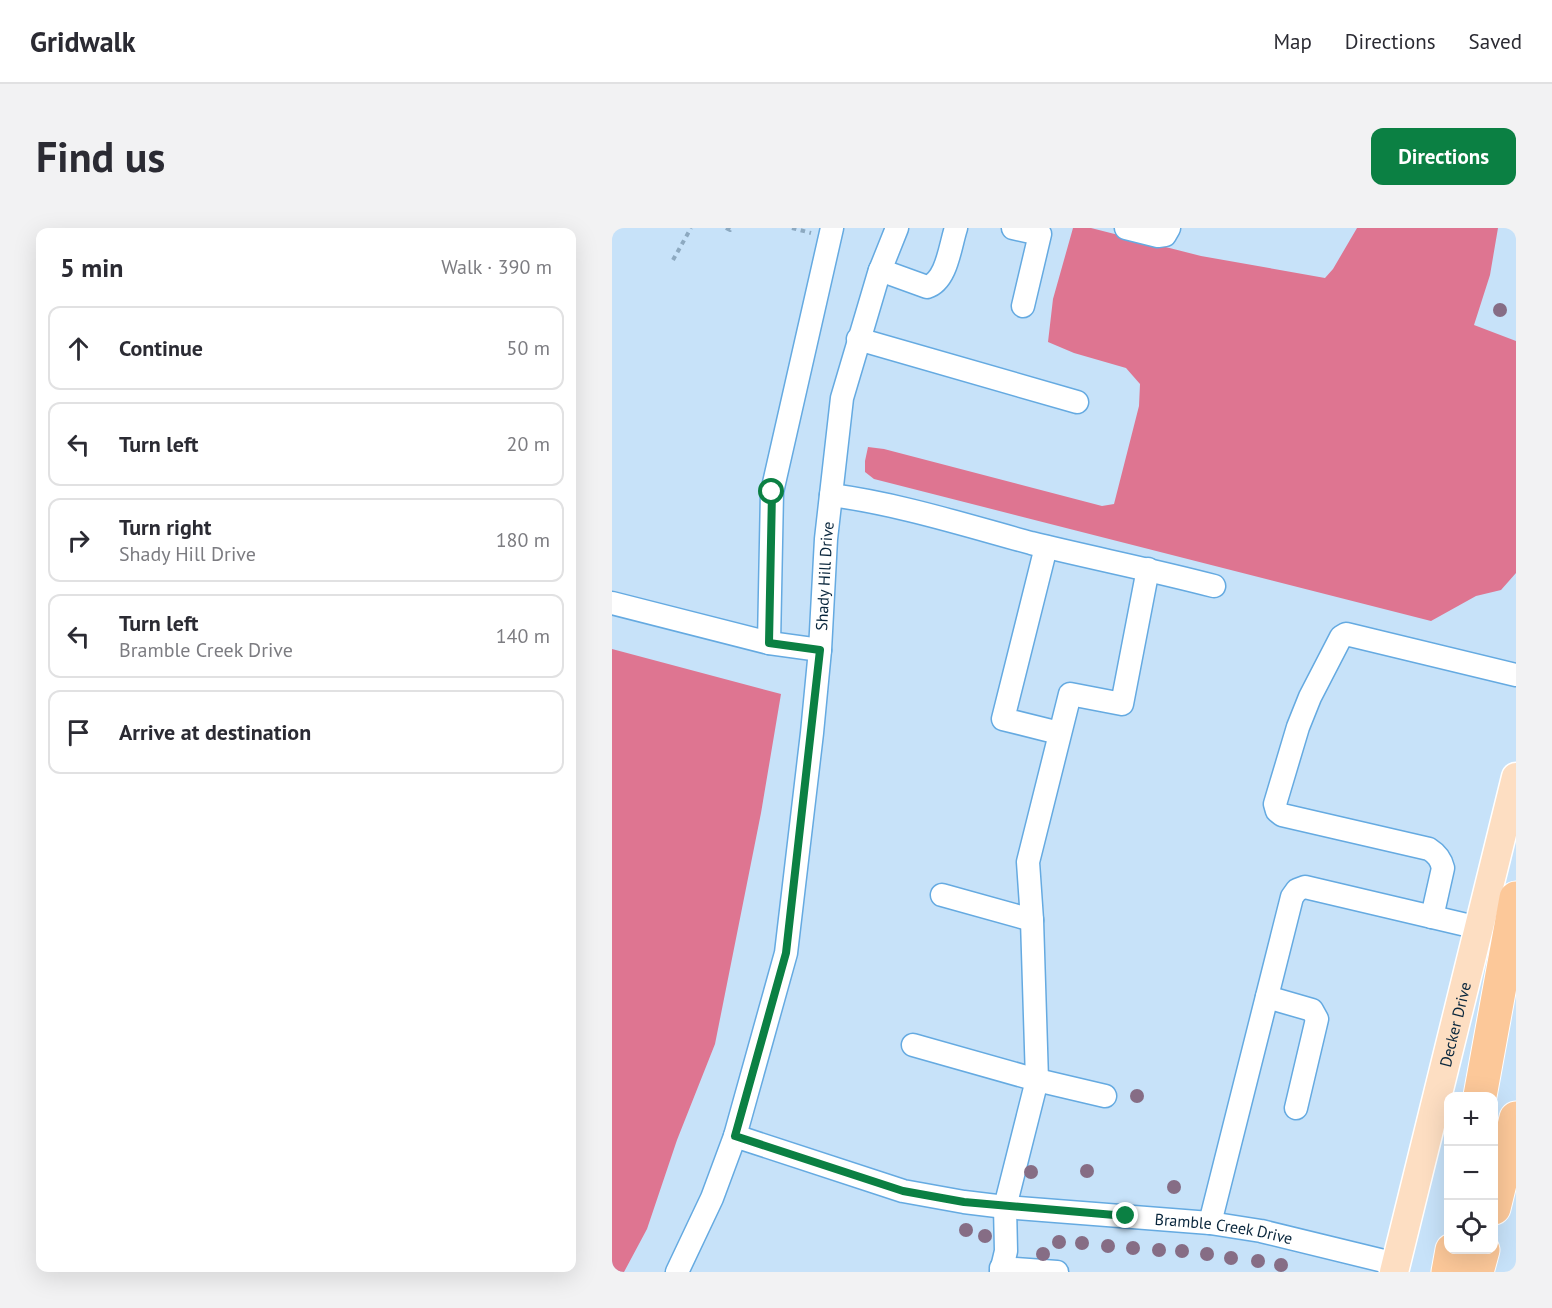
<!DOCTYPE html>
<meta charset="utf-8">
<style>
body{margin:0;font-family:"PT Sans",sans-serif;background:#f2f2f3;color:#2b2b33}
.controls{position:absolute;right:18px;bottom:18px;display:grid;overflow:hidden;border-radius:12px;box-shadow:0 6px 24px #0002}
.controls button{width:54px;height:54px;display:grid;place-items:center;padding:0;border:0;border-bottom:2px solid #e1e1e2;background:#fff;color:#2b2b33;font:30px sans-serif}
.stop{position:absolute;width:18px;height:18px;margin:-14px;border:4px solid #0b8043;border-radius:50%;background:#fff}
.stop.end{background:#0b8043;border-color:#fff;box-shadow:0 2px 6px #0008}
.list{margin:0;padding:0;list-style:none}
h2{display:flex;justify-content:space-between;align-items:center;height:78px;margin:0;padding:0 24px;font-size:26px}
h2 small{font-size:20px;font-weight:400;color:#7c7c81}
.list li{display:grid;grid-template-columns:39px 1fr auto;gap:18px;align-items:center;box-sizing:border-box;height:84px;margin:0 12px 12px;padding:0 12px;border:2px solid #e1e1e2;border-radius:12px}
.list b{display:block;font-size:22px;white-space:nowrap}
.list p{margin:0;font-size:20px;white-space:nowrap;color:#7c7c81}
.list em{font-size:20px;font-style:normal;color:#7c7c81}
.icon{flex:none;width:33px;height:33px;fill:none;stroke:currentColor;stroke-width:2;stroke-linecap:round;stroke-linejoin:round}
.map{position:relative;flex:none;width:904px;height:1044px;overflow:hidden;border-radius:12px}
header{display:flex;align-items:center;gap:36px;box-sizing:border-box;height:84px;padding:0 30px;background:#fff;border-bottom:2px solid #e1e1e2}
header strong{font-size:28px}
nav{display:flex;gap:33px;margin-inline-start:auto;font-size:21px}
.intro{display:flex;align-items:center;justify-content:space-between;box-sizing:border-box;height:144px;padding:0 36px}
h1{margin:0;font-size:42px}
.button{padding:15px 27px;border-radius:12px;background:#0b8043;color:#fff;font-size:21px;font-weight:700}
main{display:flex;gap:36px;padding:0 36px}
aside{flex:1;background:#fff;border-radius:12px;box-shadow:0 6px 24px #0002}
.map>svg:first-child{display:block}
.forest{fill:#de7591}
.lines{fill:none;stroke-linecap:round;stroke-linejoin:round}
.minor-casing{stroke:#65aae1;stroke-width:25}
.major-casing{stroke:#fff;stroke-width:31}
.highway-casing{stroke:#fff;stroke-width:35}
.path{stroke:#8da9c0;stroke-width:4;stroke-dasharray:4.5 4.5;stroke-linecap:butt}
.minor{stroke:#fff;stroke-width:22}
.major{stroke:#fddec2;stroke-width:28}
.highway{stroke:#fcc899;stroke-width:33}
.tree{fill:#866d85}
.route{stroke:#0b8043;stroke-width:8}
.labels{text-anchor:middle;stroke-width:4.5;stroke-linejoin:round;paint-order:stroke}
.street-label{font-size:16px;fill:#09263c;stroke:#dfedf8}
</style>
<header>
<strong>Gridwalk</strong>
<nav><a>Map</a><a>Directions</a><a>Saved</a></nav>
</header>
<div class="intro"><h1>Find us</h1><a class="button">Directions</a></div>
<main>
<aside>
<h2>5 min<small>Walk · 390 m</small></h2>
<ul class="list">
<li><svg class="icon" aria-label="ahead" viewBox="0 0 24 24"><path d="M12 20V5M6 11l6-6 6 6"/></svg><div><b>Continue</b></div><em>50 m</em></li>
<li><svg class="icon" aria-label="left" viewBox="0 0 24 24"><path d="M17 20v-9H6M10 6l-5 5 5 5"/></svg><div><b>Turn left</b></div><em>20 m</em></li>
<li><svg class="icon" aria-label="right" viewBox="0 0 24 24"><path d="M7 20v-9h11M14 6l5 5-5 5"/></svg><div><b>Turn right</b><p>Shady Hill Drive</p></div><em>180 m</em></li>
<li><svg class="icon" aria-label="left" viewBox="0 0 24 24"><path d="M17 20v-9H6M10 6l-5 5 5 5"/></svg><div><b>Turn left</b><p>Bramble Creek Drive</p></div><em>140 m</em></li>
<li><svg class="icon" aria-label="arrive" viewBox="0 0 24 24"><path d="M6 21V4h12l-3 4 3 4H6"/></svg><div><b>Arrive at destination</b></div></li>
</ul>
</aside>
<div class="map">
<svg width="904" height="1044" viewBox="0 0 904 1044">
<rect width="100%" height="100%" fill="#c7e2f9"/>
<path class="forest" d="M461,0H479L589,28L713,50L721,41L745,0H886L878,47L862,97L904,113V345L889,362L864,368L819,393L262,251L253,244V233L256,219L272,221L490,278L502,276L527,178L528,156L514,140L462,125L436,114L441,71Z
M0,421L169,466L149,585L103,816L65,912L35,1001L12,1044H0Z"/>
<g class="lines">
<g class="minor-casing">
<g id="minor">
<path d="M401,0L428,6L411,78"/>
<path d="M514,0L546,8L553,7L557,0"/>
<path d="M268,42L315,59C335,53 338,18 344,0"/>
<path d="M246,111L465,174"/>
<path d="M219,267C287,276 353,297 419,315C480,330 541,342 602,358"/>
<path d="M434,319L391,491L447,505"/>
<path d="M0,375L157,415L208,422"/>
<path d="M157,415L160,264L220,0"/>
<path d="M330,667L420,692"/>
<path d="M820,689L831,640C829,631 825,626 817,621L670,587L665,583L663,576L686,499L698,469L729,409L734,406L904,447"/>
<path d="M655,769L700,782L705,791L684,880"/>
<path d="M301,817L425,852L493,868"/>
<path id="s1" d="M123,908L291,963L352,974L393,979L598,995L649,1003L784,1036"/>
<path d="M598,995L680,669L685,662L693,659L867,700"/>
<path d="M389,1040L445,1044"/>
<path id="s2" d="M65,1044L100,970L123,908L174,725L200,505L208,422L214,311L230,170L267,45L285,0"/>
<path d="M389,1044L394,1023L393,979L425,852L420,692L416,634L458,466L510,476L536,341"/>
</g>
</g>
<g class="major-casing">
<g id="major">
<path id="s3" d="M782,1044L904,549"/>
</g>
</g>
<g class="highway-casing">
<path id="highway" d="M868,868L904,670
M882,980L904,890
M836,1044L840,1022
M865,1044L871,1022"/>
</g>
<path class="path" d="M114,0L118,2L119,0
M180,0L199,5
M61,32L79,0"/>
<use href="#minor" class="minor"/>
<use href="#major" class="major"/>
<use href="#highway" class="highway"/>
</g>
<g class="tree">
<circle cx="888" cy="82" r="7"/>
<circle cx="525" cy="868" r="7"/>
<circle cx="475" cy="943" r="7"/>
<circle cx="419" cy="944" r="7"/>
<circle cx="562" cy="959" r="7"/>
<circle cx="354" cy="1002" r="7"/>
<circle cx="373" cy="1008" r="7"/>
<circle cx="447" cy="1014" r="7"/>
<circle cx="470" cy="1015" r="7"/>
<circle cx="496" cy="1018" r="7"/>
<circle cx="521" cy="1020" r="7"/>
<circle cx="547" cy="1022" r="7"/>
<circle cx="570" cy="1023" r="7"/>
<circle cx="431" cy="1026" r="7"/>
<circle cx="595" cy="1026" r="7"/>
<circle cx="619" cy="1030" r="7"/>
<circle cx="646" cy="1033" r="7"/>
<circle cx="669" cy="1037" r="7"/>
</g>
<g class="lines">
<path class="route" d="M160,264L157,415L208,422L174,725L123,908L291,963L352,974L514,988"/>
</g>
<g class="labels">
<g class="street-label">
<text dy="6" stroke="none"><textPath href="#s2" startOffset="717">Shady Hill Drive</textPath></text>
<text dy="6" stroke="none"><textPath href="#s3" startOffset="255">Decker Drive</textPath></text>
<text dy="6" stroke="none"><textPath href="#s1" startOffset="500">Bramble Creek Drive</textPath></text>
</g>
</g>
</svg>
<div class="controls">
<button>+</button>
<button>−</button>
<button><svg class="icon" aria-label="locate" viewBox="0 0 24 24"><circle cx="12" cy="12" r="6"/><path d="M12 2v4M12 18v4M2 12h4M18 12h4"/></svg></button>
</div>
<div class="stop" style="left:160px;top:264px"></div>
<div class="stop end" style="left:514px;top:988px"></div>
</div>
</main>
